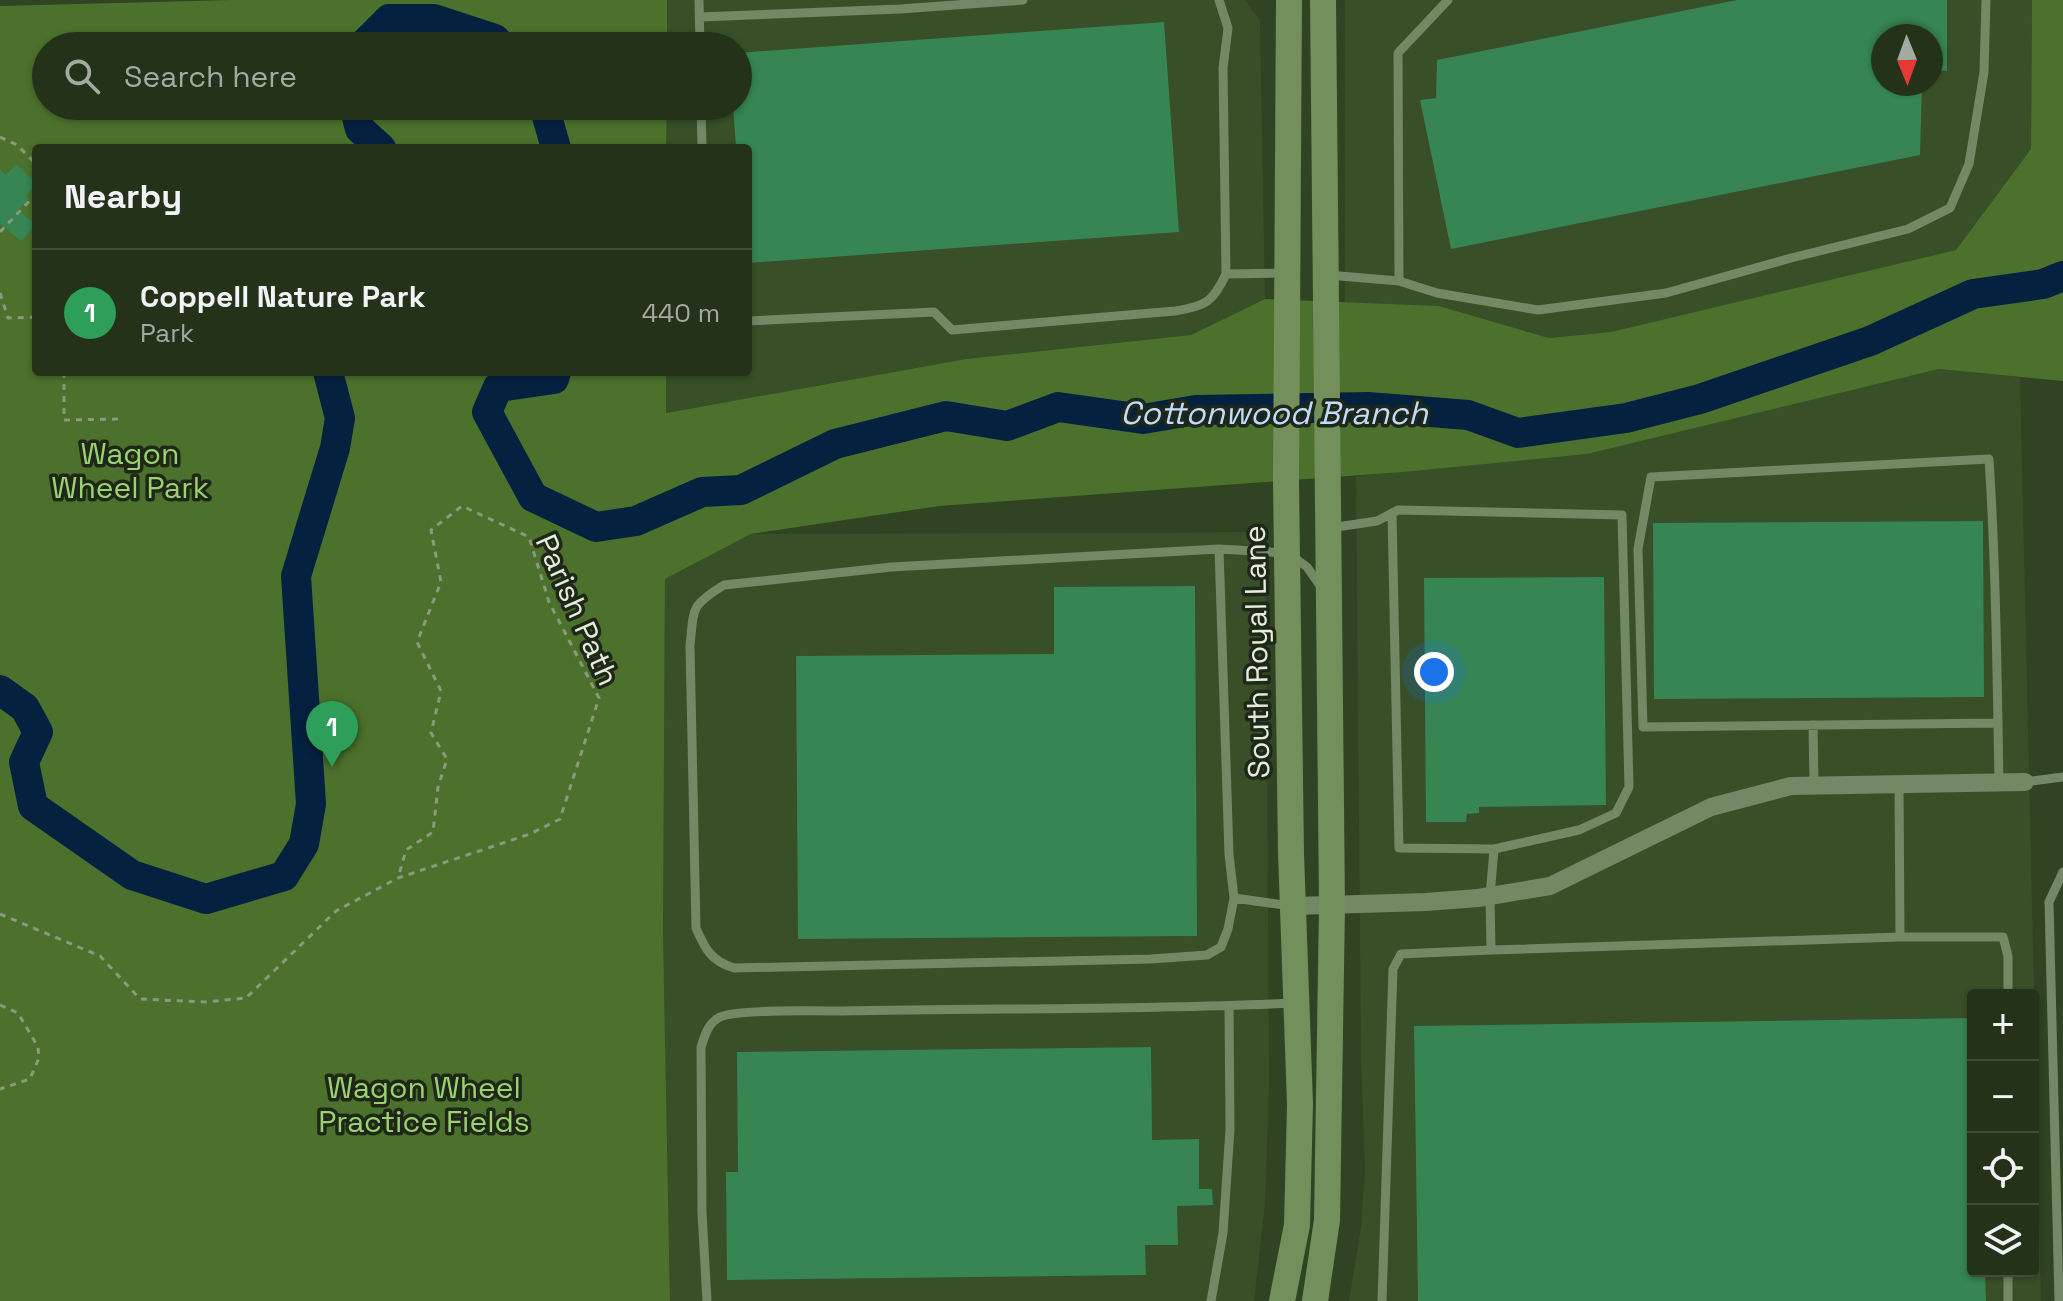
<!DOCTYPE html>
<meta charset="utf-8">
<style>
body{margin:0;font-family:"Space Grotesk",sans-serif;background:#2c3a23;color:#f1f3f6}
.controls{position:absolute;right:24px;bottom:24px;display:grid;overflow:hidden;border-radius:8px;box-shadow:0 2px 6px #0004}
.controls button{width:72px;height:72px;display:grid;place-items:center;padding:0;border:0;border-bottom:2px solid #414d39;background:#24321a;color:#f1f3f6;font:40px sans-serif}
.compass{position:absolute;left:1871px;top:24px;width:72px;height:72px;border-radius:50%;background:#24321a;box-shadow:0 2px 6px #0004;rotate:179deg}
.you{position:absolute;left:1434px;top:672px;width:28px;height:28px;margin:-20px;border:6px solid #fff;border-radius:50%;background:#1a73e8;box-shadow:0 0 0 12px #1a73e833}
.badge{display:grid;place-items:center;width:52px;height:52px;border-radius:50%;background:#8c9099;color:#fff;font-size:26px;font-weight:700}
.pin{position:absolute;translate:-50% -66px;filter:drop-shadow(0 2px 4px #0008)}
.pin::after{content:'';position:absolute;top:42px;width:28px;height:24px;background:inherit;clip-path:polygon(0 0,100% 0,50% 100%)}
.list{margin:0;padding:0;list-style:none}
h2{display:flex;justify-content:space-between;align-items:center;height:104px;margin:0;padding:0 32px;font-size:34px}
h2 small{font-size:26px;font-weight:400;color:#a3aaa2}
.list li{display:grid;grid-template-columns:52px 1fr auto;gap:24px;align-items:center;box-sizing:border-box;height:128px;padding:0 32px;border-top:2px solid #414d39}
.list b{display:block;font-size:30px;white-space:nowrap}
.list p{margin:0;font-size:26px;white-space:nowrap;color:#a3aaa2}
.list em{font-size:26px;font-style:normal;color:#a3aaa2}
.icon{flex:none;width:44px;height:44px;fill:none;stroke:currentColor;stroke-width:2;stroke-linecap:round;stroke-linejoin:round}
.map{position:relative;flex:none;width:2063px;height:1301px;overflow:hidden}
.search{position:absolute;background:#24321a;box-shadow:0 2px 6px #0004;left:32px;top:32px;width:720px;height:88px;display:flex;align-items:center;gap:20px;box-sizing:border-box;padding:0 28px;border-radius:44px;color:#a3aaa2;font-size:30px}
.panel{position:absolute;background:#24321a;box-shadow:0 2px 6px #0004;left:32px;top:144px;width:720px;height:232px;border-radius:8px}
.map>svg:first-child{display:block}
.built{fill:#384f27;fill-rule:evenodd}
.green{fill:#4c712c}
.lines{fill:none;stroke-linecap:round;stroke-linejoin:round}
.river{stroke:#052140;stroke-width:30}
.building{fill:#368552}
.path{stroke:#8a997f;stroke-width:3;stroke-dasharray:6 6;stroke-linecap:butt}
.lane{stroke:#738864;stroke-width:9}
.street{stroke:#738864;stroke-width:18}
.secondary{stroke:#728f5c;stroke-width:26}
.labels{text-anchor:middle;stroke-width:7;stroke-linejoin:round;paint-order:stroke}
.park-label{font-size:30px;fill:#9bd26f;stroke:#1e2718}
.street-label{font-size:30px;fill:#e2eeda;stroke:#1e2718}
.water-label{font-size:32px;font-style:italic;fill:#bfdcfe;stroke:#1e2718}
</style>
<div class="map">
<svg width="2063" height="1301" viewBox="0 0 2063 1301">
<rect width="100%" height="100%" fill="#304322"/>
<path class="built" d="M667,0H1245L1260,21L1265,299L1191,335L966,359L665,413L666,372H748V148H666L667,106H738V46H667Z
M1345,0H2032L2031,149L1956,250L1612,332L1549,338L1439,306L1345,303ZM1883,36H1931V84H1883Z
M1939,369L2020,377L2041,1301H1349L1361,1227L1365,1168L1361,1058L1356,476L1587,454ZM1973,995H2033V1271H1973Z
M1266,532L1269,1085L1265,1204L1254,1301H670L663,931L665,579L751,534Z"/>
<path class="green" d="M231,0H667V46H46V106H667L666,148H36V372H666V413L966,359L1191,335L1265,299L1439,306L1549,338L1611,332L1956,250L2031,149L2032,0H2063V381L1939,369L1587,454L1403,472L939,506L751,534L665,579L663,931L670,1301H0V6Z"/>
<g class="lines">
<path class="river" d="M362,46L389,19H434L495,39L501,46
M354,106L360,129L381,148
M544,106L556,148
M556,372L554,379L498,387L487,412L533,497L596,527L636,521L702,492L741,490L835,444L946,416L1007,426L1058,407L1143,419L1196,410L1368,407L1468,415L1518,433L1626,418L1700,399L1870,341L1973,294L2043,284L2063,276
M0,690L25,708L38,732L24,762L33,806L132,875L206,899L284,876L304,844L311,804L296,576L335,448L340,418L328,372"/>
</g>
<path class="building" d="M1737,0H1947V71L1931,70V36H1883V84H1922L1920,155L1451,249L1420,100L1436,98L1437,60Z
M1164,22L1179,232L748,263V148H736L733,106H738V53Z
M16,164L36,183L26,196L29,199L18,210L36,225L21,241L0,224V169L6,175Z
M1983,521L1984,697L1654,699L1653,523Z
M1604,577L1606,805L1479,807V813L1467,814L1466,822H1426L1424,578Z
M1195,586L1197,936L798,939L796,656L1054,654V587Z
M1973,1018V1271H1985L1986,1301H1418L1414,1026Z
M1151,1047L1152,1140L1199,1139V1189H1212L1213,1205L1177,1206L1178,1245H1145L1146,1275L727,1280L726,1172H738L737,1052Z"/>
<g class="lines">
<path class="path" d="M0,137L17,145L36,164
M0,232L36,194
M0,293L8,318L36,317
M64,372V420L119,419
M0,914L100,956L140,999L205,1002L246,998L336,911L398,878L530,834L560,819L599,698L549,602L529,537L462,506L431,530L441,582L417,642L441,691L431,733L447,759L438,787L433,832L406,850L398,878
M0,1005L18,1013L38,1047L39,1058L30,1079L0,1089"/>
<path class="lane" d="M699,0L700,46
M1219,0L1228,28L1223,68L1226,274
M700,17L900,9L1023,0
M701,106L702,148
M1328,275L1399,281L1437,293L1538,310L1666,293L1791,258L1908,229L1950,208L1969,164L1984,72L1986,0
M1399,281L1398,53L1448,0
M748,321L934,312L952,330L1175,311C1206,306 1213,302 1226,274L1285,273
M1392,513L1399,848L1494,849
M1330,528L1377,521L1398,510L1622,515L1629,787L1616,813L1579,830L1494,849L1490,896L1491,950L1401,954L1393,969L1382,1301
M1219,549L1229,854L1234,898
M1998,723L1643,727L1638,549L1651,477L1989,459C1996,566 1997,674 1999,782
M1813,725L1814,785
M2025,782L2063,777
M1899,783L1900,937H2003L2008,956V995
M1291,906L1234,898L1228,929L1221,947L1207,955L1151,959L734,968C711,961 705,949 696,928L690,646C694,608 690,606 724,585L892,567L1219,549L1288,553L1307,567L1321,587
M1491,950L1900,937
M2008,1271V1301
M707,1301L702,1213L701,1047C705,1035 708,1023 720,1017C737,1009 819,1011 842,1011C992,1008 1143,1010 1293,1003
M1211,1301L1223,1233L1230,1129L1229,1006
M2059,1301L2049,902L2063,872"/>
<path class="street" d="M1294,906L1426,902L1478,898L1550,886L1711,807L1791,786L2025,782"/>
<path class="secondary" d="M1282,1301L1297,1225L1300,1104L1291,853L1286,482L1289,0
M1315,1301L1327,1220L1332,906L1323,0"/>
</g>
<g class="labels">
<g class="park-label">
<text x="130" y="464">Wagon<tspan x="130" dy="34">Wheel Park</tspan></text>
<text x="424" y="1098">Wagon Wheel<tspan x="424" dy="34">Practice Fields</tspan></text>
</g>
<g class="street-label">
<text transform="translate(577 610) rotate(66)" y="10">Parish Path</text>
<text transform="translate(1257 652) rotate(-91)" y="10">South Royal Lane</text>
</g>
<g class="water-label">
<text x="1274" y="424">Cottonwood Branch</text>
</g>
</g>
</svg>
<div class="controls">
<button>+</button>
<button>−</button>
<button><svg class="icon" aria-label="locate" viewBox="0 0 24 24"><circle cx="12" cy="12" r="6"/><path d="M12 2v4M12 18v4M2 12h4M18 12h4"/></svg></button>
<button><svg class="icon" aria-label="layers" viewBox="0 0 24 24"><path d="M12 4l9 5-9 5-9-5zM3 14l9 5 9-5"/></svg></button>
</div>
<svg class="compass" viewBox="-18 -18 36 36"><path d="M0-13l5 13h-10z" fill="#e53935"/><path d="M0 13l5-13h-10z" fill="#a3aaa2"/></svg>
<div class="you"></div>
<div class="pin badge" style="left:332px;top:767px;background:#2e9e5b">1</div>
<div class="search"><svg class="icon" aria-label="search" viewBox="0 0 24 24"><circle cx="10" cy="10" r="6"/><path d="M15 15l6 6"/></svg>Search here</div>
<section class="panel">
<h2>Nearby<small></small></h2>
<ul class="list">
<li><span class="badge" style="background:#2e9e5b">1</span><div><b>Coppell Nature Park</b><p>Park</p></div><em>440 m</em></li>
</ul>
</section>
</div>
